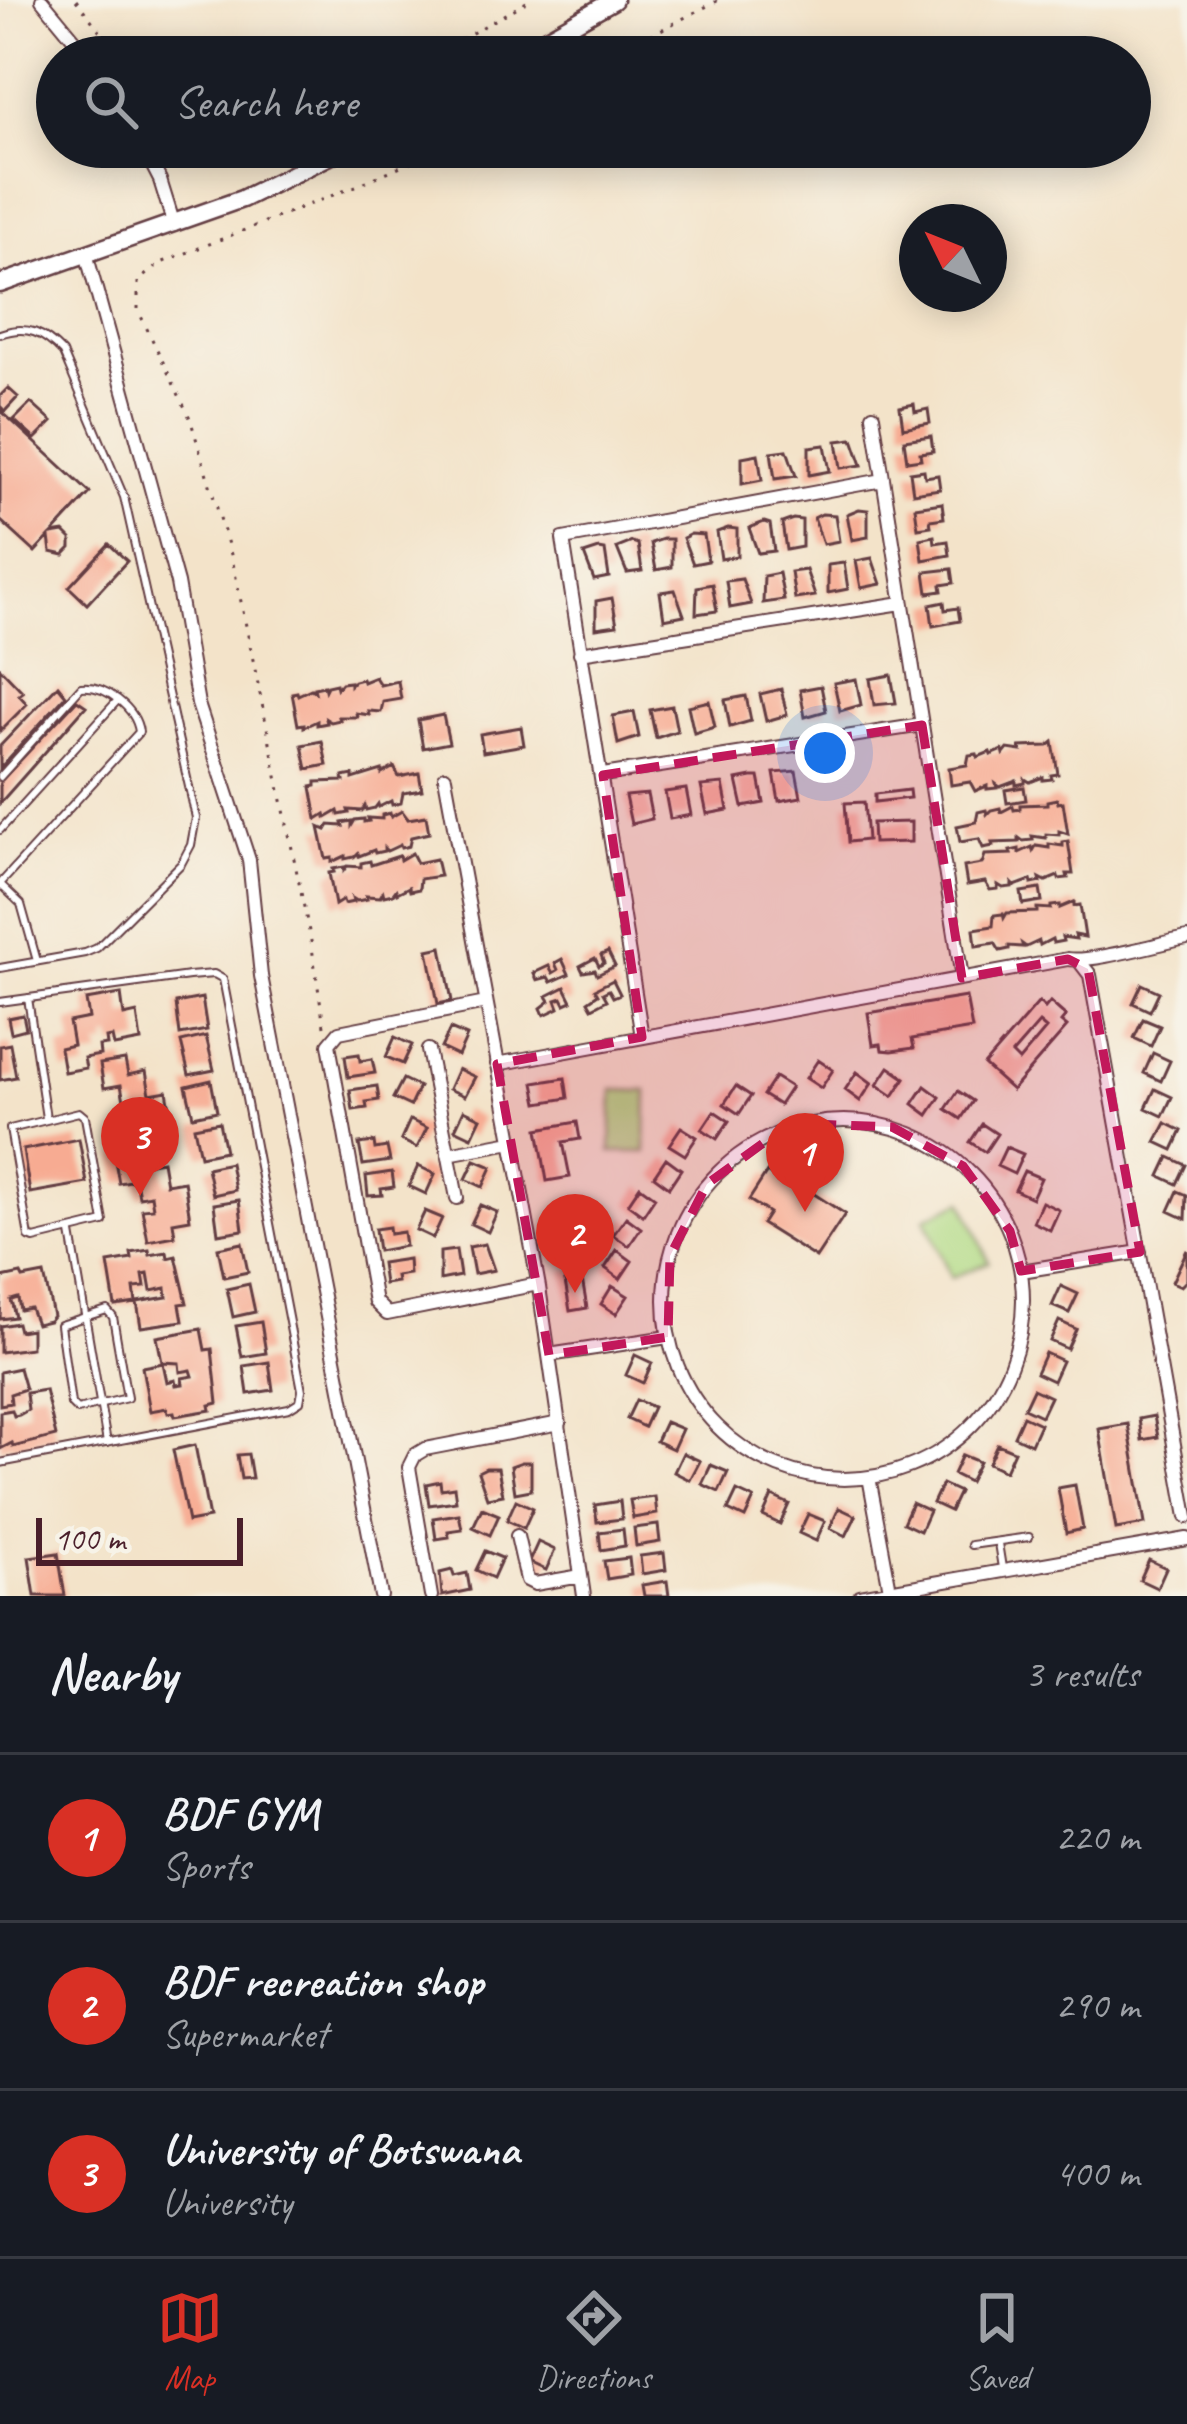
<!DOCTYPE html>
<style>
body{margin:0;font-family:Caveat,sans-serif;background:#20242c;color:#f1f3f6}
.compass{position:absolute;left:899px;top:204px;width:108px;height:108px;border-radius:50%;background:#171b24;box-shadow:0 6px 30px #0003;rotate:313deg}
.scale{position:absolute;left:36px;bottom:30px;width:207px;box-sizing:border-box;padding-left:12px;border:6px solid #4a1f2b;border-top:0;font-size:33px;line-height:42px;white-space:nowrap;color:#4a1f2b;-webkit-text-stroke:9px #f7f3e8;paint-order:stroke}
.you{position:absolute;left:825px;top:753px;width:42px;height:42px;margin:-30px;border:9px solid #fff;border-radius:50%;background:#1a73e8;box-shadow:0 0 0 18px #1a73e833}
.badge{display:grid;place-items:center;width:78px;height:78px;border-radius:50%;background:#d93025;color:#fff;font-size:39px;font-weight:700}
.pin{position:absolute;translate:-50% -99px;filter:drop-shadow(0 3px 6px #0008)}
.pin::after{content:'';position:absolute;top:63px;width:42px;height:36px;background:inherit;clip-path:polygon(0 0,100% 0,50% 100%)}
.list{margin:0;padding:0;list-style:none}
h2{display:flex;justify-content:space-between;align-items:center;height:156px;margin:0;padding:0 48px;font-size:51px}
h2 small{font-size:39px;font-weight:400;color:#9ea1a6}
.list li{display:grid;grid-template-columns:78px 1fr auto;gap:36px;align-items:center;box-sizing:border-box;height:168px;padding:0 48px;border-top:3px solid #363941}
.list b{display:block;font-size:45px;white-space:nowrap}
.list p{margin:0;font-size:39px;white-space:nowrap;color:#9ea1a6}
.list em{font-size:39px;font-style:normal;color:#9ea1a6}
.icon{flex:none;width:66px;height:66px;fill:none;stroke:currentColor;stroke-width:2;stroke-linecap:round;stroke-linejoin:round}
.map{position:relative;flex:none;width:1187px;height:1596px;overflow:hidden}
.search{position:absolute;background:#171b24;box-shadow:0 6px 30px #0003;left:36px;right:36px;top:36px;height:132px;display:flex;align-items:center;gap:30px;box-sizing:border-box;padding:0 42px;border-radius:66px;color:#9ea1a6;font-size:45px}
.sheet{height:660px;background:#171b24}
nav{display:flex;justify-content:space-around;align-items:center;box-sizing:border-box;height:168px;border-top:3px solid #363941;background:#171b24;font-size:33px;color:#9ea1a6}
nav a{display:grid;justify-items:center;gap:6px}
nav .on{color:#d93025}
.map>svg:first-child{display:block}
.green{fill:#b1da84;stroke:#7e7c58;stroke-width:3}
.building{fill:#f7ab92;fill-rule:evenodd}
.lines{fill:none;stroke-linecap:round;stroke-linejoin:round}
.lane-casing{stroke:#633c43;stroke-width:10}
.street-casing{stroke:#633c43;stroke-width:16}
.secondary-casing{stroke:#633c43;stroke-width:21}
.path{stroke:#633c43;stroke-width:3;stroke-dasharray:3 9;stroke-linecap:butt}
.lane{stroke:#fff;stroke-width:6}
.street{stroke:#fff;stroke-width:12}
.secondary{stroke:#fff;stroke-width:16}
.marked{fill:#c2185b;fill-opacity:0.2;stroke:#c2185b;stroke-width:9;stroke-dasharray:24 15;stroke-linejoin:round}
</style>
<div class="map">
<svg width="1187" height="1596" viewBox="0 0 1187 1596">
<rect width="100%" height="100%" fill="#f7f3e8"/>
<filter id="ink" filterUnits="userSpaceOnUse"><feTurbulence type="fractalNoise" baseFrequency=".00833" numOctaves="2"/><feDisplacementMap in="SourceGraphic" scale="24" xChannelSelector="R" yChannelSelector="G"/><feConvolveMatrix kernelMatrix="1 2 1 2 8 2 1 2 1" color-interpolation-filters="sRGB"/></filter>
<filter id="wash" filterUnits="userSpaceOnUse"><feTurbulence type="fractalNoise" baseFrequency=".004" numOctaves="4" result="noise"/><feDisplacementMap in="SourceGraphic" scale="48" xChannelSelector="R" yChannelSelector="G"/><feGaussianBlur stdDeviation="2.7" result="paint"/><feColorMatrix in="noise" values="0 0 0 0 0 0 0 0 0 0 0 0 0 0 0 0 0 1.4 0 .05"/><feComposite in="paint" operator="in"/></filter>
<g filter="url(#wash)">
<rect width="100%" height="100%" fill="#f3e3c9"/>
<path class="green" d="M613,1090L647,1091L646,1152H611Z
M963,1201L989,1262L951,1278L925,1218Z"/>
<g id="blocks">
<path class="building" d="M8,388L18,397L5,411L0,406V396Z
M31,403L52,422L35,439L14,420Z
M914,404L915,412L928,409L930,423L903,428L900,407Z
M0,410L90,493L52,534L64,532L71,539V548L64,555L51,552L49,537L35,552L0,520Z
M931,436L933,451L920,453L921,459L907,461L904,440Z
M853,439L862,465L841,468L837,441Z
M825,445L830,471L809,475V447Z
M787,450L796,476L775,479L771,452Z
M758,454L762,480L742,484V457Z
M924,470L925,477L938,475L940,489L913,493L910,472Z
M942,503L944,518L930,520L931,526L918,528L915,507Z
M859,509L868,510V537L852,540L847,514Z
M822,514L835,515L839,541L823,544L814,518Z
M793,519L802,520V547L786,550L782,523Z
M764,522L770,524L774,551L758,553L749,528Z
M728,528L737,529V556L721,559L717,532Z
M691,534L704,535L708,561L693,564L683,538Z
M934,536L935,543L948,541L950,555L923,560L920,539Z
M663,539H672V567L656,570L651,543Z
M632,542L638,544L642,571L627,573L617,548Z
M109,544L127,561L87,604L69,587Z
M599,549L605,550L609,577L594,580L584,554Z
M872,558L881,584L861,588L856,561Z
M844,563L848,589L828,593V565Z
M952,569L954,583L941,585L942,591L928,593L925,572Z
M806,570L815,596L795,599L791,572Z
M779,573L784,600L763,603L764,576Z
M742,579L751,604L730,608L726,581Z
M712,584L717,611L696,614L697,587Z
M675,590L684,615L664,619L660,592Z
M612,598L617,625L596,628V601Z
M944,602L945,610L958,608L960,621L933,626L930,605Z
M0,668L23,692L19,695L27,704L0,731Z
M891,675L896,703L874,705L870,679Z
M375,677L380,685L398,681L401,699L383,702L381,712L368,711L369,715L356,713L357,717H339L340,720L331,722L326,719L327,723L317,725V721L304,727V724L298,725L292,693L297,692L298,695L311,689L315,692L314,688L324,686L325,690L327,686L336,684L337,688L341,683L350,682V685L354,681L362,679L363,682Z
M856,679L861,705L840,711L834,683Z
M58,685L66,695L0,768V746Z
M821,686L826,711L805,717L800,690Z
M781,689L787,715L766,721L760,694Z
M746,696L751,721L730,727L725,700Z
M77,700L86,706L0,803V782Z
M709,701L715,727L694,733L688,706Z
M672,706L677,731L656,738L650,710Z
M634,712L639,737L618,744L613,716Z
M443,715L449,743L423,748L418,720Z
M521,727L524,745L483,752L480,734Z
M322,741L327,765L307,769L302,745Z
M1053,742L1058,774L1051,775L1052,779L1043,780V777L1030,782L1025,779V783L1016,785V781L1000,787L996,784L997,788L987,789V786L975,791L970,782L951,785L949,768L967,765L969,755L977,754L978,757L990,752L991,755L1003,750L1004,754L1008,749L1021,751L1020,747L1048,746Z
M394,767L399,777L419,773L422,790L403,793L401,803L392,805L391,801L379,807L378,804L375,808L366,810L365,806L362,811L348,810L349,813L339,815L338,811L326,818L325,814L317,819L311,787L316,786V782L344,781L343,777L353,775V779L382,770V774Z
M796,771L801,797L779,801L774,773Z
M752,777H759L764,803L743,807L737,780Z
M723,784L728,810L707,814L701,786Z
M1024,787L1026,800L1007,803L1005,790Z
M686,789L691,815L670,819L665,792Z
M909,790L910,798L875,802V794Z
M647,794L652,819L631,824L625,796Z
M1057,799L1058,803L1063,802L1068,834L1059,831V835L1046,834V838L1032,836L1033,840L1023,841L1019,838V842L992,843L993,846L983,848L979,839L960,842L957,826L976,822L978,812L986,810L987,814L991,810L1000,808L1001,812L1013,806L1014,810L1020,809V805L1047,804V801Z
M864,802L867,840L848,842L845,803Z
M402,811L408,819L426,816L429,833L411,837L409,846L401,848L400,845L387,851L384,848V851L375,853L374,850L359,856L358,853L354,857L345,859V856L332,862V858L326,859L319,827L326,830L329,825L343,826L342,823L352,821V825L355,820L364,819V822L369,821L368,818L382,819V815L390,813L391,817Z
M911,822V842L873,843L872,823Z
M1068,841L1073,874H1067L1068,878L1059,879L1058,876L1046,881L1040,878L1041,882L1032,884L1031,880L1015,886L1012,883V887L1003,888L998,885V889L990,890L985,882L967,885L964,867L982,864L985,855L1011,854L1010,851L1019,849V853L1032,847L1033,851L1036,846L1049,848V844L1063,846V842Z
M412,853L417,863L436,859L440,876L420,879L419,889L410,891L409,887L397,893L396,890L393,894L384,896L383,892L380,897L366,896L367,899L357,901L352,898L353,902L344,904L343,900L335,905L329,873L334,872L333,869L344,867V870L347,866L361,867V863L370,861L371,865L399,856L400,860Z
M1040,889L1042,901L1023,904L1021,892Z
M1074,902V906L1080,905L1085,937L1075,935L1076,939L1062,937L1063,941L1053,943L1052,939L1040,945L1039,941L1026,947L1022,944L1023,947L1009,946V949L1000,951L995,943L976,946L974,929L993,926L994,915L1003,914L1004,918L1007,913L1037,912V908L1051,909V906L1060,905V908Z
M442,947L452,1001L438,1004L428,950Z
M608,952L615,966L597,975L595,970L583,972L580,966L595,958L599,966L604,963L601,955Z
M562,959L569,974L551,982L548,977L537,980L534,973L549,966L553,973L558,970L555,963Z
M613,980L620,994L613,997L609,990L603,993L607,1000L592,1008L588,1001L598,994L595,989Z
M1142,984L1159,992L1150,1011L1133,1003Z
M565,987L572,1001L565,1004L562,998L556,1000L559,1008L544,1015L541,1008L550,1001L547,996Z
M121,994L124,1016L137,1013L141,1041L114,1046L112,1037L106,1038L107,1045L99,1046L100,1055L84,1058L86,1068L64,1072L60,1048L73,1045L69,1022L89,1018L86,1000Z
M966,997L972,1029L912,1039L914,1048L892,1051L882,1050L881,1044L873,1045L868,1013Z
M202,998L207,1030L180,1035L176,1003Z
M1039,1002L1045,1008L1050,1002L1066,1016L1061,1022L1067,1027L1012,1090L984,1065ZM1039,1023L1046,1029L1019,1061L1012,1054Z
M23,1015L26,1029L11,1033L8,1018Z
M1143,1019L1160,1026L1151,1046L1134,1038Z
M450,1029L467,1036L458,1056L441,1048Z
M206,1036L214,1070L189,1075L181,1042Z
M395,1037L412,1045L403,1064L386,1057Z
M10,1044L16,1077L0,1080V1046Z
M1153,1053L1170,1061L1161,1081L1144,1073Z
M359,1054L360,1061L372,1059L375,1073L348,1077L345,1056Z
M125,1060L128,1075L146,1071L150,1094L167,1091L173,1126L153,1130L155,1141L131,1145L126,1121L139,1119L136,1104L125,1106L121,1085L104,1088L100,1064Z
M818,1060L833,1070L821,1088L806,1078Z
M889,1067L905,1078L893,1096L877,1085Z
M458,1069L475,1077L465,1096L449,1089Z
M857,1072L872,1083L860,1101L845,1090Z
M775,1077L791,1087L779,1105L763,1095Z
M565,1078L568,1098L538,1103L534,1083Z
M403,1079L419,1087L410,1106L393,1098Z
M211,1080L217,1111L193,1116L186,1086Z
M377,1086L379,1100L366,1102L367,1108L353,1110L350,1090Z
M736,1086L751,1096L739,1114L724,1104Z
M925,1086L940,1097L928,1115L913,1104Z
M1155,1089L1172,1097L1163,1116L1146,1108Z
M958,1091L973,1101L961,1119L946,1109Z
M464,1110L481,1118L472,1137L455,1129Z
M714,1111L729,1121L717,1139L702,1129Z
M410,1120L427,1128L417,1148L401,1140Z
M219,1122L225,1151L200,1156L194,1127Z
M577,1122L580,1139L563,1142L570,1177L547,1181L538,1129Z
M1166,1123L1182,1131L1173,1150L1156,1142Z
M982,1124L997,1134L985,1152L970,1142Z
M681,1127L697,1137L685,1155L669,1145Z
M79,1139L87,1183L30,1193L23,1150Z
M374,1142L375,1149L387,1147L390,1161L363,1165L359,1144Z
M1006,1147L1023,1154L1014,1174L997,1166Z
M143,1150L145,1164L162,1161L166,1184L184,1181L190,1219L173,1222L175,1236L148,1241L142,1209L153,1208L151,1195L139,1197L136,1180L119,1183L114,1155Z
M1169,1157L1186,1165L1177,1184L1160,1176Z
M666,1158L681,1169L669,1187L654,1176Z
M475,1160L492,1167L483,1187L466,1179Z
M230,1163L235,1190L213,1195L207,1168Z
M418,1166L435,1174L426,1194L409,1186Z
M1024,1171L1041,1178L1032,1198L1015,1190Z
M392,1172L394,1187L381,1189L382,1195L368,1196L366,1176Z
M767,1172L772,1176L775,1172L788,1180L787,1185L791,1179L845,1214L816,1258L762,1224L769,1213L749,1200Z
M640,1186L655,1197L643,1215L628,1204Z
M1178,1191L1187,1195L1186,1219L1169,1211Z
M239,1200L243,1230L218,1234L214,1204Z
M1042,1202L1059,1210L1050,1230L1033,1222Z
M480,1205L497,1212L488,1232L471,1224Z
M425,1211L442,1218L433,1238L416,1230Z
M626,1217L641,1228L629,1246L613,1235Z
M389,1227L390,1234L403,1232L405,1246L378,1251L375,1229Z
M242,1243L248,1272L224,1277L218,1248Z
M485,1244L494,1270L474,1274L469,1247Z
M149,1250L150,1255L167,1252L168,1258L176,1256L187,1303L180,1304L183,1321L141,1327L137,1302L167,1297L166,1288L151,1291L148,1274L143,1275L145,1287L134,1288L136,1303L115,1306L108,1263L132,1259L131,1253Z
M456,1250L460,1276L440,1280V1252Z
M617,1250L632,1261L620,1279L605,1268Z
M1187,1250V1280L1181,1286L1172,1282Z
M408,1259L409,1274L396,1276L397,1282L384,1284L381,1263Z
M580,1267L587,1308L570,1311L563,1270Z
M21,1274L23,1278L44,1274L53,1316L49,1321L36,1324L30,1308L20,1310L18,1298L11,1300L15,1317L0,1319L2,1278Z
M249,1284L255,1312L233,1317L227,1289Z
M612,1286L628,1296L616,1314L601,1304Z
M1061,1286L1078,1294L1069,1313L1052,1306Z
M1059,1321L1076,1329L1067,1349L1050,1341Z
M261,1322L266,1353L242,1357L236,1326Z
M17,1323L19,1331L31,1329V1348L0,1352V1326Z
M201,1329L205,1350L212,1349L218,1403L210,1405L211,1410L175,1416L174,1412L168,1413L167,1408L150,1411L142,1367L163,1363L167,1382L175,1380L176,1385L183,1384L182,1378L193,1376L191,1370L180,1372L179,1363L162,1362L157,1337Z
M1045,1353L1062,1361L1053,1381L1036,1373Z
M635,1355L652,1363L643,1383L626,1375Z
M269,1362L273,1390L248,1394L244,1366Z
M19,1368L25,1389L10,1394L11,1403L0,1405V1372Z
M1033,1389L1050,1397L1041,1416L1024,1408Z
M45,1390L56,1436L13,1447L12,1443L0,1449V1412L12,1410L14,1416L19,1415L28,1410L26,1393Z
M636,1400L653,1407L644,1427L627,1419Z
M1023,1416L1040,1424L1031,1444L1014,1436Z
M1154,1416L1158,1437L1142,1440L1139,1419Z
M665,1422L682,1429L673,1449L656,1441Z
M1128,1424L1145,1524L1116,1529L1099,1429Z
M997,1444L1014,1451L1005,1471L988,1463Z
M195,1445L209,1518L188,1522L173,1450Z
M683,1453L700,1461L690,1480L674,1472Z
M248,1454L252,1478L241,1479L237,1455Z
M962,1455L979,1462L969,1482L953,1474Z
M522,1462H531V1490L515,1493L511,1466Z
M711,1465L728,1472L719,1492L702,1484Z
M486,1468H498L503,1495L487,1498L478,1472Z
M440,1481L441,1489L454,1487L456,1501L429,1505L426,1484Z
M942,1484L959,1492L950,1511L933,1503Z
M1075,1485L1083,1529L1066,1533L1058,1488Z
M737,1491L754,1499L745,1518L728,1510Z
M772,1496L789,1504L780,1524L763,1516Z
M655,1497L657,1514L633,1518L630,1500Z
M516,1500L533,1508L524,1528L507,1520Z
M620,1501L622,1519L597,1522L595,1505Z
M912,1503L929,1511L920,1531L903,1523Z
M482,1508L499,1515L490,1535L473,1527Z
M839,1508L856,1516L846,1536L830,1528Z
M459,1514L462,1529L448,1531L449,1537L436,1539L433,1518Z
M808,1514L825,1521L816,1541L799,1533Z
M658,1525L660,1542L636,1546L634,1528Z
M623,1529L625,1546L601,1550L599,1532Z
M538,1542L555,1550L546,1570L529,1562Z
M485,1551L502,1558L493,1578L476,1570Z
M58,1553L65,1596H35L29,1557Z
M664,1553L666,1570L642,1574L640,1556Z
M629,1558L631,1575L607,1579L604,1561Z
M1149,1560L1166,1568L1157,1588L1140,1580Z
M452,1570L454,1576L467,1573L470,1590L442,1596L440,1573Z
M667,1581L669,1596H644L642,1585Z"/>
</g>
</g>
<g filter="url(#ink)">
<use href="#blocks" fill-opacity="0" stroke="#633c43" stroke-width="3"/>
<g class="lines">
<g class="lane-casing">
<path id="lane" d="M0,334C27,324 44,333 63,353L124,497L196,818L191,845L181,864L97,948L85,953L0,968
M0,777L81,687C105,684 136,708 139,732L0,884L21,904L37,961
M0,830L117,701
M28,998L46,1118
M0,1002L189,976L214,974L223,979L302,1390L300,1401L289,1408L0,1463
M79,1112L85,1117L104,1222L34,1239L29,1237L10,1129Z
M71,1233L107,1443
M107,1310L113,1317L127,1398L77,1410L71,1404L60,1325Z
M998,1543L1002,1568
M971,1545L1029,1537"/>
</g>
<g class="street-casing">
<path id="street" d="M42,0L89,57
M143,147L160,180L174,225
M86,253L177,583L198,704L249,860L261,976L381,1596
M873,415L962,978
M580,653L902,603
M603,775L922,725
M445,777L539,1287L584,1596
M1080,962L1090,975L1187,1517
M486,1003L339,1032L329,1044L375,1302L387,1314L538,1284
M642,1037L563,539L883,480
M428,1050L457,1198
M497,1064L1068,959C1090,963 1160,943 1187,938
M665 1300a179 179 0 1 1 358 0a179 179 0 1 1-358 0Z
M448,1154L512,1142
M1021,1271L1140,1252
M549,1355L668,1337
M869,1477L891,1595
M517,1536L527,1580L535,1584L581,1576
M431,1596L409,1467L415,1455L425,1449L560,1423
M860,1596L1187,1539"/>
</g>
<g class="secondary-casing">
<path id="secondary" d="M513,57L614,0
M0,284L242,199L348,147"/>
</g>
<path class="path" d="M76,0L120,57
M430,57L530,0
M608,57L719,0
M211,147H219
M324,1026L311,941L232,558L190,418L138,310V281L161,263L351,188L444,147"/>
<use href="#lane" class="lane"/>
<use href="#street" class="street"/>
<use href="#secondary" class="secondary"/>
</g>
</g>
<path class="marked" d="M922,725L962,978L1068,959L1088,969L1140,1252L1021,1271L1010,1231L963,1166L892,1127L812,1124L773,1136L707,1184L670,1256L668,1337L549,1355L497,1064L642,1037L603,775Z"/>
</svg>
<svg class="compass" viewBox="-18 -18 36 36"><path d="M0-13l5 13h-10z" fill="#e53935"/><path d="M0 13l5-13h-10z" fill="#9ea1a6"/></svg>
<div class="scale">100 m</div>
<div class="you"></div>
<div class="pin badge" style="left:805px;top:1212px">1</div>
<div class="pin badge" style="left:575px;top:1293px">2</div>
<div class="pin badge" style="left:140px;top:1196px">3</div>
<div class="search"><svg class="icon" aria-label="search" viewBox="0 0 24 24"><circle cx="10" cy="10" r="6"/><path d="M15 15l6 6"/></svg>Search here</div>
</div>
<section class="sheet">
<h2>Nearby<small>3 results</small></h2>
<ul class="list">
<li><span class="badge">1</span><div><b>BDF GYM</b><p>Sports</p></div><em>220 m</em></li>
<li><span class="badge">2</span><div><b>BDF recreation shop</b><p>Supermarket</p></div><em>290 m</em></li>
<li><span class="badge">3</span><div><b>University of Botswana</b><p>University</p></div><em>400 m</em></li>
</ul>
</section>
<nav>
<a class="on"><svg class="icon" aria-label="map" viewBox="0 0 24 24"><path d="M3 6l6-2 6 2 6-2v14l-6 2-6-2-6 2zM9 4v14M15 6v14"/></svg>Map</a>
<a><svg class="icon" aria-label="directions" viewBox="0 0 24 24"><path d="M12 3l9 9-9 9-9-9zM9 14v-3h6M13 9l2 2-2 2"/></svg>Directions</a>
<a><svg class="icon" aria-label="saved" viewBox="0 0 24 24"><path d="M7 4h10v16l-5-4-5 4z"/></svg>Saved</a>
</nav>
